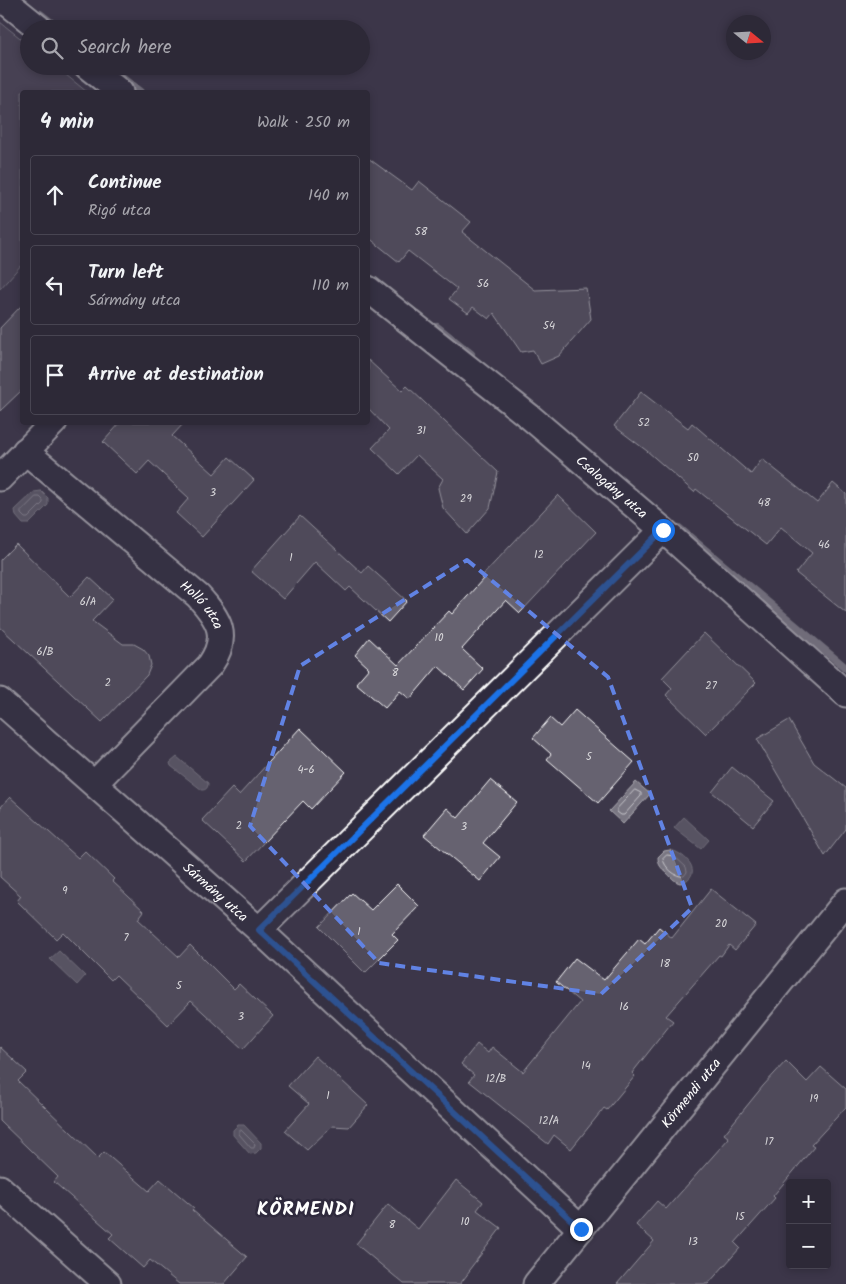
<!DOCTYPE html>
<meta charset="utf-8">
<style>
body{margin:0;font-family:Kalam,sans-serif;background:#35313f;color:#f1f3f6}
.controls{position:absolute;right:15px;bottom:15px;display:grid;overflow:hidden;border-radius:5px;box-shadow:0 2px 8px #0003}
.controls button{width:45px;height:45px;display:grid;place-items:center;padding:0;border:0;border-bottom:1px solid #484552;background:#2d2937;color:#f1f3f6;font:25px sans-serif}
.compass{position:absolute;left:726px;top:15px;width:45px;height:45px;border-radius:50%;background:#2d2937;box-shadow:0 2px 8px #0003;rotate:108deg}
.stop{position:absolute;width:15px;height:15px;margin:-11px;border:4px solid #1a73e8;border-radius:50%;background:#fff}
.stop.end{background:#1a73e8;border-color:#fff;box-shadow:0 1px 5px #0008}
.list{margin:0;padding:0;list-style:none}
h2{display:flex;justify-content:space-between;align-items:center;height:65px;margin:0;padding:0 20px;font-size:21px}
h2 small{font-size:16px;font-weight:400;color:#a7a6ad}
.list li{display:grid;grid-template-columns:32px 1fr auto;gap:15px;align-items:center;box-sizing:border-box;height:80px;margin:0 10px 10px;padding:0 10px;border:1px solid #484552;border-radius:5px}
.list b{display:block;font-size:19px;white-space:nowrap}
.list p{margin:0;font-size:16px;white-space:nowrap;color:#a7a6ad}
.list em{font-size:16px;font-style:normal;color:#a7a6ad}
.icon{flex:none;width:28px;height:28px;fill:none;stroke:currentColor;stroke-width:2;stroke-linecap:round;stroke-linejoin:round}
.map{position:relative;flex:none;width:846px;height:1284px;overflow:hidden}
.search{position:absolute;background:#2d2937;box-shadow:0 2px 8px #0003;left:20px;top:20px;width:350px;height:55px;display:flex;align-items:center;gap:12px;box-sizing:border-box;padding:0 18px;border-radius:28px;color:#a7a6ad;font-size:19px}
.panel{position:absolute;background:#2d2937;box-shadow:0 2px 8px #0003;left:20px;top:90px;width:350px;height:335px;border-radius:5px}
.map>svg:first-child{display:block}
.green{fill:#555060;stroke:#aaa8b0}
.water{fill:#797682;stroke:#afadb4}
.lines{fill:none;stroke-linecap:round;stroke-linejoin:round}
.shore{stroke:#c9c8cd;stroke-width:1}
.stream{stroke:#afadb4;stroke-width:8}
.building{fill:#666270;stroke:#fff}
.street-casing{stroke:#fff;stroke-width:29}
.street{stroke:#2f2a3d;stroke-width:25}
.route{stroke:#1a73e8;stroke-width:6}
.marked{fill:none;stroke:#6183e4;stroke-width:4;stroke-dasharray:10 6;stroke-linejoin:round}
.labels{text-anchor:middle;stroke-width:5;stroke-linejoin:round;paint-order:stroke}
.number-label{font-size:11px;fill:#d9d8db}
.street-label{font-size:14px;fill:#fff;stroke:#2f2a3d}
.district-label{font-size:19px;font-weight:bold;letter-spacing:1px;fill:#fff;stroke:#2f2a3d}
</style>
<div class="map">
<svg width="846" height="1284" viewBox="0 0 846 1284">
<rect width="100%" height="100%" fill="#3c3749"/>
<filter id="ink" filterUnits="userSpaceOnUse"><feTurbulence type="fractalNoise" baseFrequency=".02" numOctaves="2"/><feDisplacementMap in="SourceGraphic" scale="10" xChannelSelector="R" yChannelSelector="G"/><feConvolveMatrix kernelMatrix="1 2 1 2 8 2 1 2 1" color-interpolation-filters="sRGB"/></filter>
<g filter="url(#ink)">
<path class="green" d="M0,22L29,45V66H55L87,92H22V264L0,289Z"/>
<path class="water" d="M41,491L48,498V505L29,524H23L16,516L15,510L34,492Z
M177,757L208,783C208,788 206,790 202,790L171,766L170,763Z
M636,782L650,794L623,824L609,811Z
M684,817L709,840L701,849L674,828Z
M670,850C682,852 702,869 687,880C686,881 682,883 680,883C675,882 670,876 667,873C661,868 658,865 658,857L664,851Z
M59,951L85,976L77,985L50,959Z
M238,1125H244L261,1143V1148L256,1153L250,1154L233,1135V1130Z"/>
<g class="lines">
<path class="shore" d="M36,497H40L43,500V503L28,518H25L21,514V512Z
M635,790L641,793V796L624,815H621L617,812V809Z
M667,855L674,856L686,867L687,872L684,876C676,878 664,867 663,859Z
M241,1130L255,1144L254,1148H251L239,1134V1132Z"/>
<path class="stream" d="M40,14L59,29
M122,78L140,92
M437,327L471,354
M679,528L846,668"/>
</g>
<path class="building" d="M368,158L412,190L419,181L471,222L462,232L535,290L586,288L591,319L559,356L541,364L533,350L521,352L494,313L489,319L473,307L468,313L449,299L457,289L408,251L399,262L368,237Z
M22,305V390L0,411V328Z
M368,360L402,391L407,386L498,472L490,508L467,534L443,508L438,488L443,479L417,455L399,474L372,448L389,430L368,408Z
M641,392L688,428L692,423L751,474L762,459L817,503L833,483L846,494V613L796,573L812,553L781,527L766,545L696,489L694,492L647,451L614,426Z
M121,422H185L172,436L214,474L229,457L254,480L202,537L176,513L189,498L149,461L137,474L103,442Z
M558,495L596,532L520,613L506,600L462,649L483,669L464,690L438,666L410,699L400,691L385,708L356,683L369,668L355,655L369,638L398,665L449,611L452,614L483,579L481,577Z
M300,516L362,573L368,566L407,601L388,622L350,587L346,591L315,562L283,599L251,571Z
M16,544L70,597L89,577L113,599L92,621L123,644H134L143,649L149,656L151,665L147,675L102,722L0,627V560Z
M704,633L756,683L706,734L666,695L672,688L662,678Z
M575,710L634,762L598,803L547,759L551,754L533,738L550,718L560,727Z
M789,720L814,763L846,788V829L825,856L757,739Z
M300,728L346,772L311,809L303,801L246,861L202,820L232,788L239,795Z
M732,767L774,801L753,826L712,792Z
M490,780L517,802L483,843L500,857L480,881L424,835L447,808L458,818Z
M10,797L78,858L85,851L114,879L112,881L144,911L138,919L179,957L190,945L234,989L239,984L273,1016L243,1049L191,1001L168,1025L116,975L111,980L63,932L56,939L17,901L21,896L0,877V808Z
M397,884L419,906L392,934L398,940L365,973L319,927L352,893L371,910Z
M711,889L756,925L735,950L729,945L721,956L719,955L666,1016L673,1021L632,1073L635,1076L607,1110L604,1108L571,1149L554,1135L548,1144L469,1081L474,1075L461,1064L477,1044L488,1053L492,1047L523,1072L580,1002L556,982L575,958L604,980L639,939L645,944L659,927L672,938Z
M0,1047L27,1072L18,1081L98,1158L104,1152L149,1191L160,1179L194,1208L192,1210L247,1257L224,1284H179L150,1260L143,1268L109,1238L113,1234L54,1182L58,1177L0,1121Z
M315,1056L368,1105L349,1127L332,1126L307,1150L285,1131L309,1104L288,1086Z
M786,1061L807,1082L821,1067L846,1089V1107L811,1145L814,1147L773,1196L775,1198L735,1243L740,1248L708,1284H617L654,1241L636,1225L657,1201L666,1209L729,1138L724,1134L763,1086Z
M456,1180L483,1202L477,1210L501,1228L469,1270L470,1271L460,1284H404L356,1244L388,1204L418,1229Z"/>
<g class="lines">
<g class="street-casing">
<g id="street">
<path d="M4,0L40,29"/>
<path d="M87,66L120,92"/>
<path id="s1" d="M368,289L530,417L663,530L846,694"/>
<path id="s2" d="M25,451L198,596C219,619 230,636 210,665L95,783"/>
<path d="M0,478L54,422"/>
<path id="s3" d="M0,701L259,930L581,1229"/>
<path d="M259,930L663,530"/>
<path d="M0,1188L108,1284"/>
<path id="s4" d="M536,1284L846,901"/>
</g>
</g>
<use href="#street" class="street"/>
</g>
</g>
<g class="lines" filter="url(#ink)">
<path class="route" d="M581,1229L259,930L663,530"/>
</g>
<path d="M0 0H846V1284H0ZM467,560L608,677L692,908L601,994L379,963L250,826L300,666Z" fill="#3c3749" fill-opacity=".55" fill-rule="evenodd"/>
<path class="marked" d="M467,560L608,677L692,908L601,994L379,963L250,826L300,666Z"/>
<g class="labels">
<g class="number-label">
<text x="421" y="235">58</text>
<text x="483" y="287">56</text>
<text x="549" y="329">54</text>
<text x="644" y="426">52</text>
<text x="421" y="434">31</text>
<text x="693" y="461">50</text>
<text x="213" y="496">3</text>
<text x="466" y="502">29</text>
<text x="764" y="506">48</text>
<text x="824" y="548">46</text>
<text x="539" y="558">12</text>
<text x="291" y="561">1</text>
<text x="88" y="605">6/A</text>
<text x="439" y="641">10</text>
<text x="45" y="655">6/B</text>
<text x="395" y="676">8</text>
<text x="108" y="686">2</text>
<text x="711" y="689">27</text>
<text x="589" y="760">5</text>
<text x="306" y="773">4-6</text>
<text x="239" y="829">2</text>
<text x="464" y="830">3</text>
<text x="65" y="894">9</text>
<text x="721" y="927">20</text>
<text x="359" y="935">1</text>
<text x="126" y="941">7</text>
<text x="665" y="967">18</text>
<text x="179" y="989">5</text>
<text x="624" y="1010">16</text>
<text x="241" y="1020">3</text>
<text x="586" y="1069">14</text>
<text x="496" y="1082">12/B</text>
<text x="328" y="1099">1</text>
<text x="814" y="1102">19</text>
<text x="549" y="1124">12/A</text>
<text x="769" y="1145">17</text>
<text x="740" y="1220">15</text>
<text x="465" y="1225">10</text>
<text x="392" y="1228">8</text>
<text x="693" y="1245">13</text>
</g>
<g class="street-label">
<text dy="5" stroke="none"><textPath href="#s1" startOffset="314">Csalogány utca</textPath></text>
<text dy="5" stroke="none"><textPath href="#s2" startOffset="235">Holló utca</textPath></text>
<text dy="5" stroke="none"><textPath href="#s3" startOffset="288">Sármány utca</textPath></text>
<text dy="5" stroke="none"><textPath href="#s4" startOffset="246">Körmendi utca</textPath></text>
</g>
<g class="district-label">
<text x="306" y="1215">KÖRMENDI</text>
</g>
</g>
</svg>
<div class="controls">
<button>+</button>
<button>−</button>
</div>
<svg class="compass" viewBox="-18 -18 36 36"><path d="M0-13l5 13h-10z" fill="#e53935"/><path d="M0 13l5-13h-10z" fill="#a7a6ad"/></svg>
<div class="stop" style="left:663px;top:530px"></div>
<div class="stop end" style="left:581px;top:1229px"></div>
<div class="search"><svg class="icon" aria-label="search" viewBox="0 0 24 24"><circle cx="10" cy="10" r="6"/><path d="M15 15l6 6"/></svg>Search here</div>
<section class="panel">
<h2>4 min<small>Walk · 250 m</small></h2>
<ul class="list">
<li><svg class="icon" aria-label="ahead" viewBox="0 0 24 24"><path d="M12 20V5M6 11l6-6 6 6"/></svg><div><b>Continue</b><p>Rigó utca</p></div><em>140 m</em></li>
<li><svg class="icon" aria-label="left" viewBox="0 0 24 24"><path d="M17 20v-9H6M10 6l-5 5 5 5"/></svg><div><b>Turn left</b><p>Sármány utca</p></div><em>110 m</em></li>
<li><svg class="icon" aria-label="arrive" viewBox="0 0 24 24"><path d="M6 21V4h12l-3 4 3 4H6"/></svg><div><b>Arrive at destination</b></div></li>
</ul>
</section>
</div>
